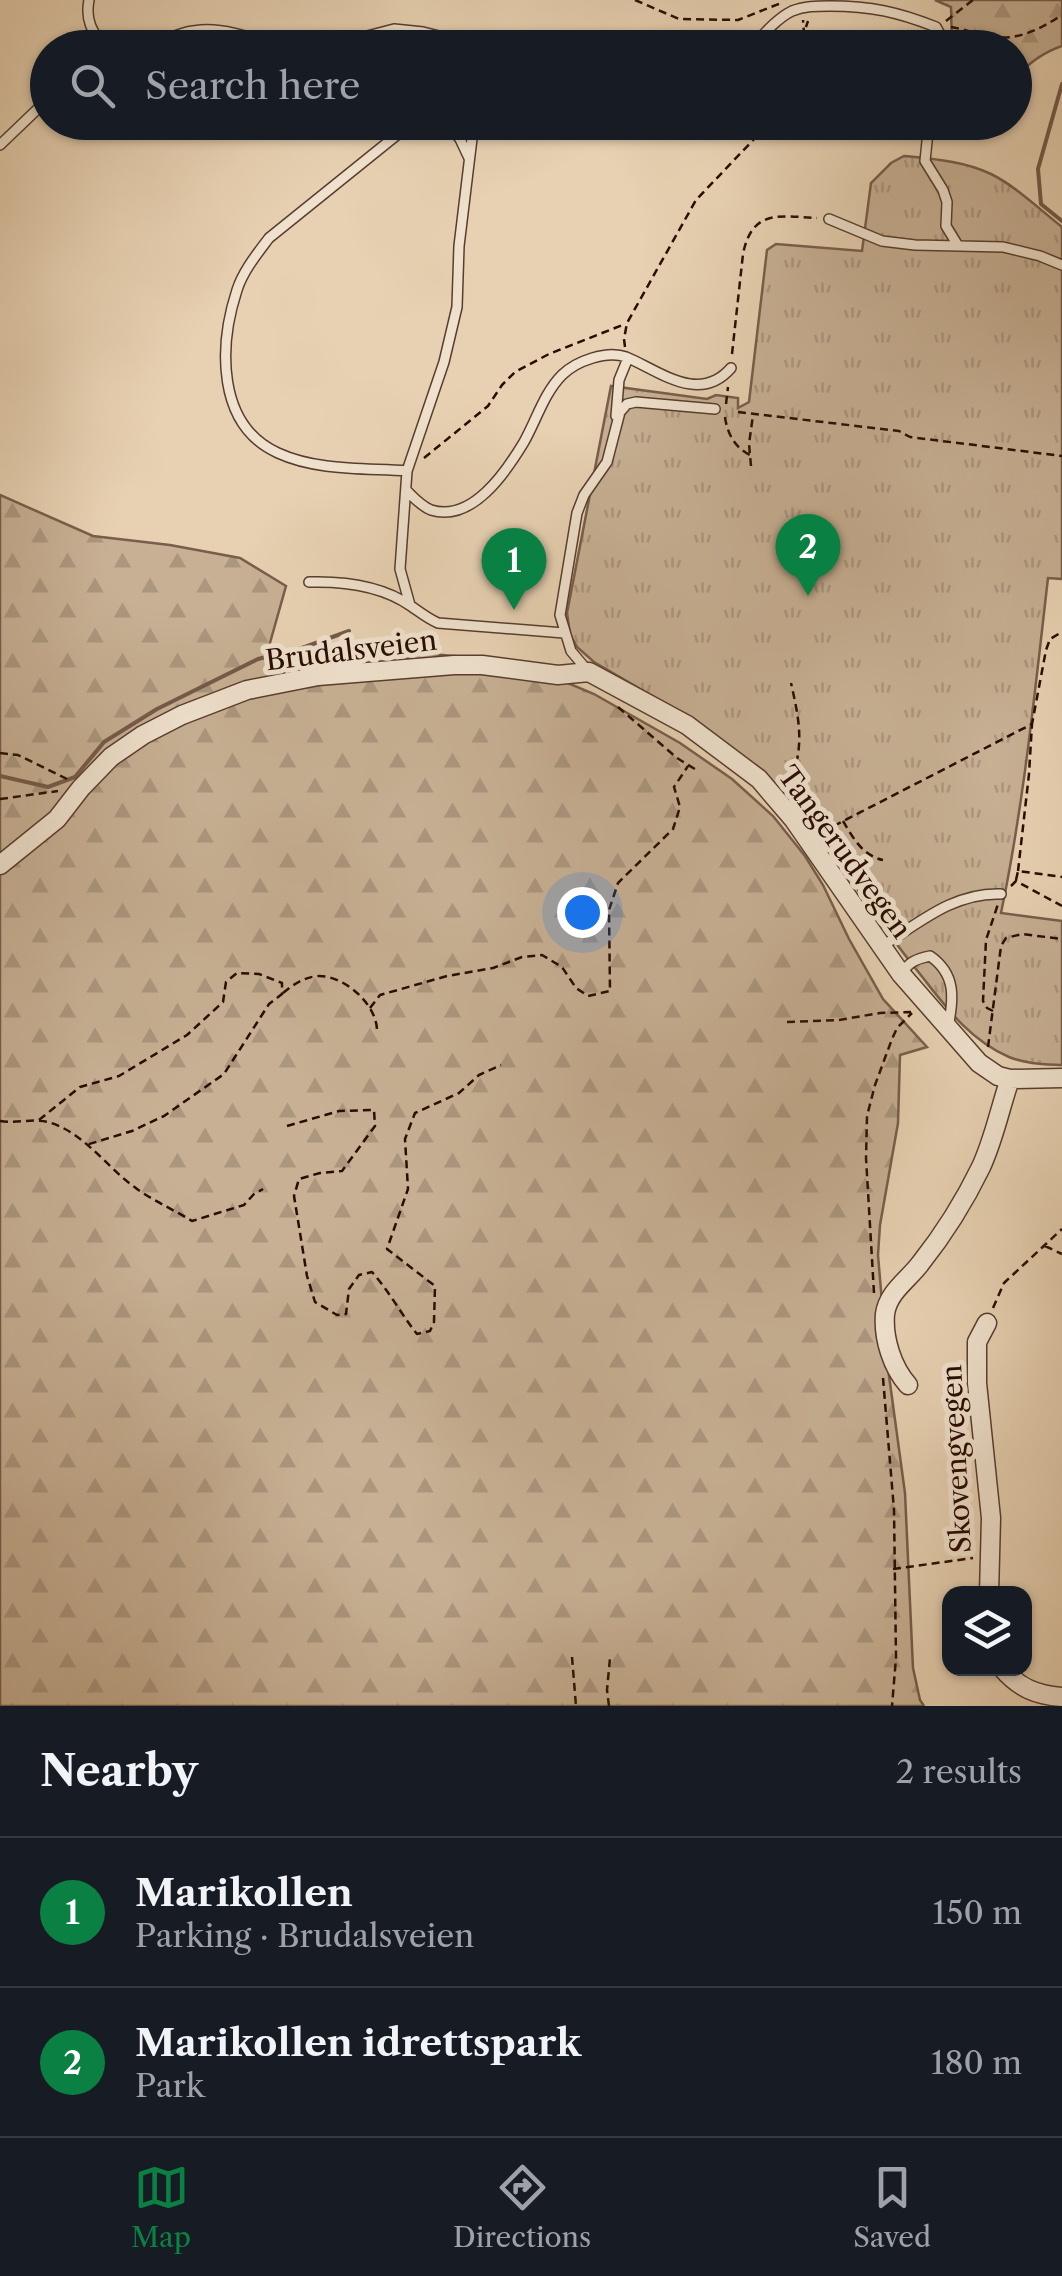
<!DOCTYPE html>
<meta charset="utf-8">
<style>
body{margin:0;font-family:"Libre Caslon Text",serif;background:#20242c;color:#f1f3f6}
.controls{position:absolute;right:30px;bottom:30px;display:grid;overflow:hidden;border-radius:20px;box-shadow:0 2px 8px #0004}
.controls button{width:90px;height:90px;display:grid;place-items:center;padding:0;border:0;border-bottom:2px solid #363941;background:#171b24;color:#f1f3f6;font:50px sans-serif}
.you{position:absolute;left:582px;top:912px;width:35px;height:35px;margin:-25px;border:8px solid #fff;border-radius:50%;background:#1a73e8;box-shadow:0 0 0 15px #1a73e833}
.badge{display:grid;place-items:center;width:65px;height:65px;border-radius:50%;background:#0b8043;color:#fff;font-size:32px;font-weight:700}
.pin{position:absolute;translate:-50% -82px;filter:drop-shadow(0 2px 5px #0008)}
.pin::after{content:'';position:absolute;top:52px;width:35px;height:30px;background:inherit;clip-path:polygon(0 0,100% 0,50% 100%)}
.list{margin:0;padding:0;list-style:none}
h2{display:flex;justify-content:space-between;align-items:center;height:130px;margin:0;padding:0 40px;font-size:42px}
h2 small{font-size:32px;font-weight:400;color:#9ea1a6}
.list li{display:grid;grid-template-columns:65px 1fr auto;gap:30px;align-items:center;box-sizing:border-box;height:150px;padding:0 40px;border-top:2px solid #363941}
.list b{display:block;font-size:38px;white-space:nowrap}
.list p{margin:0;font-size:32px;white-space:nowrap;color:#9ea1a6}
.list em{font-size:32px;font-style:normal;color:#9ea1a6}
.icon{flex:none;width:55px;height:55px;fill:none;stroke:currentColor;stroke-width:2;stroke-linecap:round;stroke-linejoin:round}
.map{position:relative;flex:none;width:1062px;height:1706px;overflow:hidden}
.search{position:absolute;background:#171b24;box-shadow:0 2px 8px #0004;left:30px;right:30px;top:30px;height:110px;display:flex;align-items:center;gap:25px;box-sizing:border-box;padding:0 35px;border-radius:55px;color:#9ea1a6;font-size:38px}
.sheet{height:430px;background:#171b24}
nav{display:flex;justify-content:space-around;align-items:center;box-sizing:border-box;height:140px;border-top:2px solid #363941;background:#171b24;font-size:28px;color:#9ea1a6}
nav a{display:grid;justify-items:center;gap:5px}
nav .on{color:#0b8043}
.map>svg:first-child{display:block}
.forest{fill:url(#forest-firs);stroke:#785e4b;stroke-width:2.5}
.park{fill:url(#park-tufts);stroke:#785e4b;stroke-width:2.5}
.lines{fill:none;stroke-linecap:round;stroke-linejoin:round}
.stream{stroke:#745a48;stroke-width:4}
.lane-casing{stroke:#583d2e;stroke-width:12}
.street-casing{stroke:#583d2e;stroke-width:21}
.path{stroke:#290c02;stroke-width:2.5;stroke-dasharray:8 5;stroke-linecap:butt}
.lane{stroke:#efe1cd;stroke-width:9}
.street{stroke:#efe1cd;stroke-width:18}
.labels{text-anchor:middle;stroke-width:10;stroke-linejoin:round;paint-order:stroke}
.street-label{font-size:28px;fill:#290c02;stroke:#efe1cd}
</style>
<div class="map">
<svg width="1062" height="1706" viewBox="0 0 1062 1706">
<defs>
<pattern id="forest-firs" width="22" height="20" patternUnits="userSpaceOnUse" patternTransform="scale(2.5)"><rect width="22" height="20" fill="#c7b094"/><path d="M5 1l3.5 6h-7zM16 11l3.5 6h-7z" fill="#ab967e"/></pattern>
<pattern id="park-tufts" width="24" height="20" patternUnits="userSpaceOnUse" patternTransform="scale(2.5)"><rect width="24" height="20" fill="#c7b094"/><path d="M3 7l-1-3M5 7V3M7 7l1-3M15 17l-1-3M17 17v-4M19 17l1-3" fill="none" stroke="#ab967e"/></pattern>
</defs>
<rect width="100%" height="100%" fill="#e7d1b2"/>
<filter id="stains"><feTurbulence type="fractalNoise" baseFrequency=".002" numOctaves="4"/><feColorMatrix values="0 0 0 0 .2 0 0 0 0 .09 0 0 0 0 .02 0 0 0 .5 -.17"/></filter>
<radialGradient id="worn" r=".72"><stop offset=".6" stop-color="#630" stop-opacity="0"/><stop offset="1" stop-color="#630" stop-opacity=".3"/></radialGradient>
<path class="forest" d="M935,0H1062V46C1042,53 1028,63 1015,79L1014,48L952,47L951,7Z
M0,495L93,536L170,545L240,558L286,586L268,650L368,674L421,653L497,660L556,678L594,694L680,743L732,779L773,816L805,856L823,885L849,939L883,999L927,1047L900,1055L898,1123L880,1225L878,1255L887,1361L905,1493L913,1668L920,1700L924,1706H0Z"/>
<path class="park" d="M904,156C933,159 964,161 991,174C1017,187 1039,209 1062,227V579L1048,578C1035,690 1024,803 1001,913L1062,921V1065C1043,1064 1027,1064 1009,1057C969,1040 946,1007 920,974C894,942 870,908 847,874L841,878L690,718L594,662L577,647L570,634L567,613L611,386L707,399L716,395L738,398V408L749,402L767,250L776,244L862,251L871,183L891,163Z"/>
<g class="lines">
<path class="stream" d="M1062,84L1038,169L1041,204L1062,221
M0,776L48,787L75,777L104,742L157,709L258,659L302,648L349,631"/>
<g class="lane-casing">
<path id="lane" d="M89,0C85,20 92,32 105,48
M147,48C164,40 182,31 201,30C228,28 256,40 281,48
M321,48L394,29L423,32L447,38L463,48
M575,48C611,33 648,33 684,48
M751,48C763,35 776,19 792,11C804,6 817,6 830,6C871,6 898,12 936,27L941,36V48
M447,122L460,139L469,158
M929,122L925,161L943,190L947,202L946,226L957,244
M0,145L48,99
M829,219L882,241L915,245L1003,247L1040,256L1062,265
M616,416L619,380L628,358
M407,471C365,468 317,471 278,453C216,425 219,345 237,290C243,271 257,254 269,238L413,122
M407,491C414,498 421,506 431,510C472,523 506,472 524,442C536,421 544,393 562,375C576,361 607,350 626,357C658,370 699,405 731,368
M309,582C344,581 381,585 411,606C421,613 427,618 438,623L564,633
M410,605L400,569L407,471L444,362L457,307L459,246L474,122
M587,670L571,651L560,615L577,513L584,495L607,462L620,412L627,404L636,402L715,409
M881,947C919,923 954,892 1001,894
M902,973C909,962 916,959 930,956C956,974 954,998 948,1027"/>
</g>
<g class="street-casing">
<path id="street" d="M0,865L57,819L81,788L111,757L143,735L182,715L247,690L318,676L454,665H482L558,675L589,672L687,725L759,779L794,820L901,974L979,1063L998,1076L1010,1079L1062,1078
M987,1323L977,1342V1383L991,1518L989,1594
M908,1385C892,1367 883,1338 885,1314C888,1292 908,1280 920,1264C943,1235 965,1200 981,1167C994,1139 1000,1108 1010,1079
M1002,1668C1019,1688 1036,1695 1062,1697"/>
</g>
<path class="path" d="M635,0L679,19L738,20L781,3
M946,21L973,0
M951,27C962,29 972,32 983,35C1014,43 1037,31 1062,15
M791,48L804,33L808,21
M800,48L804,33L803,20
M757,136L813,122
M625,347L624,339L627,323L696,200L757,136L765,122
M732,354L743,254C752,209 779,216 817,218
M726,404L728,387
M738,412L899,431L910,437L1062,456
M725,417C727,433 735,448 750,455
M424,458L488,406L502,385L515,372L549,354L625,324
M751,466L749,444L753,415
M618,707L677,758L698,771
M0,753L18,755L67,779
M788,788C805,748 800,723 791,683
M0,799L58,791
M843,821C853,838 863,856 883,860
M822,832L1032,724L1046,650L1050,639L1062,632
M1018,871L1029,774L1032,724
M1016,880L1018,871L1062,877
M1011,886L1016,881L1062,906
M283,993C294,984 304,977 319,976C346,976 378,1006 377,1032
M370,1008L380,995L447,976L493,968L522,957L542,955L562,967L576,988L588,996L610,991L609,910L618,883L673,829L680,807L674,787L688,766
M993,1011L987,1008L983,1001L986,940L998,904
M787,1022L839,1020L880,1013L911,1012
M988,1047L1001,946L1006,938L1022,934L1062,939
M39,1120L80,1087L119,1076L187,1035L223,1002L226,982L237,973L259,974L282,983V994L269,1004L224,1074L164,1116L132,1131L86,1145
M0,1121C16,1124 32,1118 48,1122C84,1132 107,1168 137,1189C154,1201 174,1210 192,1221L244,1205L254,1194L263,1189
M287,1126L339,1111L374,1110L375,1126L342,1171L320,1173L299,1179L294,1196L307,1276L315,1302L337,1315L346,1314L349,1289L359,1275L372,1272C389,1291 401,1314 417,1334L430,1331L434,1322L435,1286L387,1249L408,1189L405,1139L415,1113L459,1093L479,1075L501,1065
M1045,1246L1062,1254
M874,1293L866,1158L867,1116L875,1085L892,1039L897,1028L912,1013
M993,1308L1004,1283L1062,1229
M883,1378L894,1510L896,1658L892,1706
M893,1569L973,1558
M572,1657L576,1706
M609,1706L607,1690L610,1658"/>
<use href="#lane" class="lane"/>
<use href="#street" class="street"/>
</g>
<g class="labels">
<g class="street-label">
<text transform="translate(351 650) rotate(-7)" y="10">Brudalsveien</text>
<text transform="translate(845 852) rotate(54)" y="10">Tangerudvegen</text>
<text transform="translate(956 1459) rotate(-93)" y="10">Skovengvegen</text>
</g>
</g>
<rect width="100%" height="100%" filter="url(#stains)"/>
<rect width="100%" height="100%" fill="url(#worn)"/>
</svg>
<div class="controls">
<button><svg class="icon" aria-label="layers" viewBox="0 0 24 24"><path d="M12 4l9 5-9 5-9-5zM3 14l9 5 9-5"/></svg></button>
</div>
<div class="you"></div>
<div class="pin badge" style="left:514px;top:610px">1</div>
<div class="pin badge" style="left:808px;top:596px">2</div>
<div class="search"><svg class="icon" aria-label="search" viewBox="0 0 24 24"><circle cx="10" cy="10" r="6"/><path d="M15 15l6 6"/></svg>Search here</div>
</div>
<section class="sheet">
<h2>Nearby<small>2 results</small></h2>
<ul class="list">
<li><span class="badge">1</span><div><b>Marikollen</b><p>Parking · Brudalsveien</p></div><em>150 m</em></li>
<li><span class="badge">2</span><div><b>Marikollen idrettspark</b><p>Park</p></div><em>180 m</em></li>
</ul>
</section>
<nav>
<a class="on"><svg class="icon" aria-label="map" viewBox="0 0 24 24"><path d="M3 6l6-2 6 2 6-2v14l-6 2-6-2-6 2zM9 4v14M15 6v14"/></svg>Map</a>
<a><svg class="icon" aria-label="directions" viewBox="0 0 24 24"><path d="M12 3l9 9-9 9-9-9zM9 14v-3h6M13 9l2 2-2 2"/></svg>Directions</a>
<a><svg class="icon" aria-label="saved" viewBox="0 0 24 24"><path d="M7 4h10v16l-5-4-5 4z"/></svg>Saved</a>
</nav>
